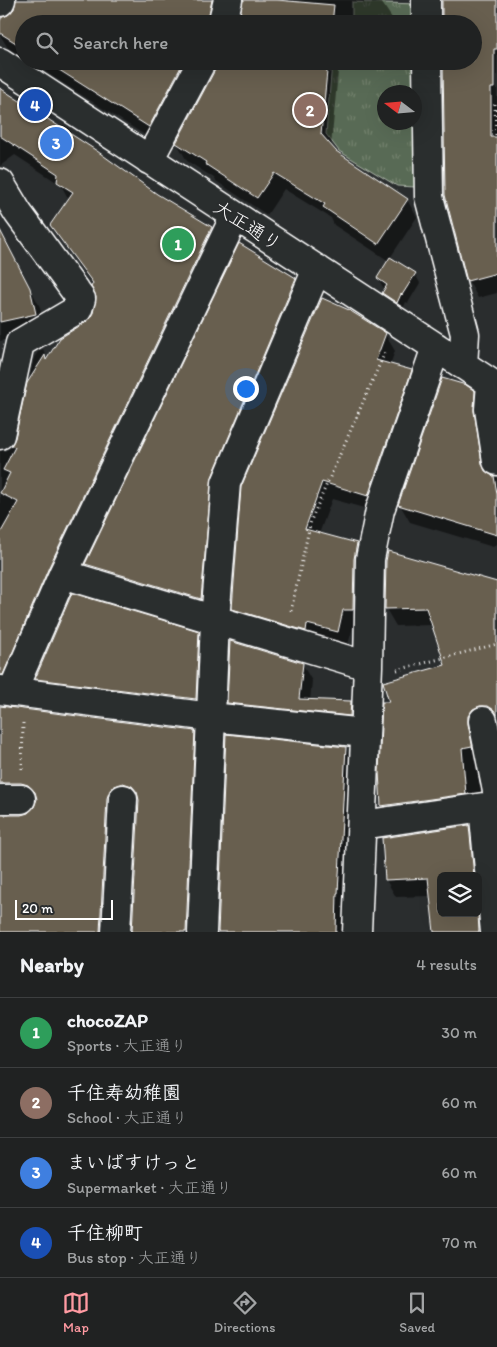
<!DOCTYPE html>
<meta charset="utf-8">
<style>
body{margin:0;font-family:Itim,"Klee One",sans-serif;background:#282a2a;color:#f1f3f6}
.controls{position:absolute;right:15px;bottom:15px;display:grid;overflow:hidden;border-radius:8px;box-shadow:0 5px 20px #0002}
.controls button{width:45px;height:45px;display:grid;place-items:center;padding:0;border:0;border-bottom:1px solid #3d3f40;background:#202222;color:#f1f3f6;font:25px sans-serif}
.compass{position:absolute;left:377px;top:85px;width:45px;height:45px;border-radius:50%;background:#202222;box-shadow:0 5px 20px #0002;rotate:286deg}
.scale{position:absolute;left:15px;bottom:12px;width:98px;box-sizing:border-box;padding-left:5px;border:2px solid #fff;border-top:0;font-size:14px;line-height:18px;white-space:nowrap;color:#fff;-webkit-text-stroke:4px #2a2d2e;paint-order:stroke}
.you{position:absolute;left:245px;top:388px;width:18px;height:18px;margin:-12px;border:4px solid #fff;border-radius:50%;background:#1a73e8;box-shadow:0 0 0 8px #1a73e833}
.badge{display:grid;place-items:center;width:32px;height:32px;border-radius:50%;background:#ff9aa2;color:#fff;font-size:16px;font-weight:700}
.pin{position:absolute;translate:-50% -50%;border:2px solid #fff;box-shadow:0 1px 5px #0006}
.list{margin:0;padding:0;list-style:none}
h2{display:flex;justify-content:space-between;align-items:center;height:65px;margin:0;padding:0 20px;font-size:21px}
h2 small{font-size:16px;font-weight:400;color:#a2a4a5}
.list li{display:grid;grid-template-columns:32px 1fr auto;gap:15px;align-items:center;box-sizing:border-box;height:70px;padding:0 20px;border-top:1px solid #3d3f40}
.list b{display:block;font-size:19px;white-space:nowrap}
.list p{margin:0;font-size:16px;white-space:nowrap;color:#a2a4a5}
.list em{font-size:16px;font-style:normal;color:#a2a4a5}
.icon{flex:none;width:28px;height:28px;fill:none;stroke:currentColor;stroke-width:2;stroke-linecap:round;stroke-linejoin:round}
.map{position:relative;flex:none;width:497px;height:932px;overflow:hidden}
.search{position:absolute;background:#202222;box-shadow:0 5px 20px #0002;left:15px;right:15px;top:15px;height:55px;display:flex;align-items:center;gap:12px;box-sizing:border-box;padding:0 18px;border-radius:28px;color:#a2a4a5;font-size:19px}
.sheet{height:345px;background:#202222}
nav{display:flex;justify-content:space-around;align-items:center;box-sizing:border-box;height:70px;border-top:1px solid #3d3f40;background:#202222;font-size:14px;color:#a2a4a5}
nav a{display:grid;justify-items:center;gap:2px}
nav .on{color:#ff9aa2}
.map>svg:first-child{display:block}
.park{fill:url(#park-tufts);stroke:#acb5aa;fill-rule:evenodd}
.shadow{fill:#0007;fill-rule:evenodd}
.building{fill:#685f50;stroke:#fff}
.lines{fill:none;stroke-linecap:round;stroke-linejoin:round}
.minor-casing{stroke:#fff;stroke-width:31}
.path{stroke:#fff;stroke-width:3;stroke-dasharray:1 4;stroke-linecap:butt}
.minor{stroke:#2a2d2e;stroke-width:28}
.labels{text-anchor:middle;stroke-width:4;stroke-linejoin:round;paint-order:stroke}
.street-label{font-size:19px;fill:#fff;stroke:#2a2d2e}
</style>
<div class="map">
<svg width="497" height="932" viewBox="0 0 497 932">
<defs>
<pattern id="park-tufts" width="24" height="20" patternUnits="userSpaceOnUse" patternTransform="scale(1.25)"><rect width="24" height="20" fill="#596b54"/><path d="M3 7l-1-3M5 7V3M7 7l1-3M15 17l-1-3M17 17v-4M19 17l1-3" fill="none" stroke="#72816e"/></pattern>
</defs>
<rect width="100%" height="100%" fill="#2a2d2e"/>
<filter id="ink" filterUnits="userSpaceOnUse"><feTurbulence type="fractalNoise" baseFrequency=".02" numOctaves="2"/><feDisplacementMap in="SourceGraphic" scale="10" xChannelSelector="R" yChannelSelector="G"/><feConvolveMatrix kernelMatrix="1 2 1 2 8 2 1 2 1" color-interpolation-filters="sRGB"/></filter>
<g filter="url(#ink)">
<path class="park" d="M352,2L419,4V24H352Z
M333,61H418L415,187L397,186L339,151L326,134L332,63ZM384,92H414V122H384Z"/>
<path class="shadow" d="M0,0H380L396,24H239L243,2H234L220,24H24V58L8,48L0,35V19L9,16L16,7L17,3Z
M443,0H497V293L478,298L468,280L473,24Z
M28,61H339L331,147L335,152L407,200L417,217L390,258L415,274L420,283L408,303L406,302L402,311L388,302L383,293L386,289L383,287L378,278L389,261L334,225L331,218L284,189L267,215L216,181L214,178L187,161L177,143L217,68L218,64L212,62L159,144Z
M0,89L156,195L211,228L221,246L0,696V451H5L12,447L16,439L34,358L38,352L43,349L48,359L87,323L94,315L98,297L93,285L62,242L52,225L69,200L61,185L15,155L0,166Z
M0,231L40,307L45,331L0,341Z
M295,279L305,296L221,495L210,616L96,581L86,564Z
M385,334L395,351L390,365L411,371L421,388L378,512L332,499L319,534L356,544L366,561L363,627H353L347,648L243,625L233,608Z
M474,392L484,410L483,430L490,476L497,477V544L493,547L410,522L400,505Z
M497,583V723L490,809L392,823L382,806L380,772L390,703L447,666L433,625L396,626L386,609Z
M198,632L208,650L205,716L46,696L36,679Z
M302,664L312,681L310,701L350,702L360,719L238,720L228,703Z
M0,707L194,732L204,749L196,932H133L140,802L135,801L111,932H0V816H21L30,813L36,807L37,802L32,801L0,805Z
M345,748L355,765L345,932H219Z
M468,826L478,844L487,932H435L431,896L396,897L386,880L384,839ZM441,876H478V913H441Z"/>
<path class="building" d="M16,0H212L207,24H24V48L0,33V21L2,17L8,15L14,9Z
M243,0H277L334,5L332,24H238Z
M442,0H497V49H494V88H491V137H497V273L467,281L445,195L443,61H473V24H442Z
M45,61H184L149,127Z
M218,61H328L321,134L336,151L408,199L378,244L323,207L325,204L274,173L257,198L205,164L206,162L176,143L216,68Z
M0,88L97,151L157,194L212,227L49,567L3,675H0V532H1L18,502L0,493L10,473L3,470L15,447L11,446L15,438L27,383L45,355L46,360L60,338L86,322L93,313L96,297L91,287L93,283L50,225L73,192L57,182L58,174L0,136Z
M0,230L30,288L36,314L0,322Z
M239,243L296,278L212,477L201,599L85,564Z
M390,257L416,273L402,295L401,294L397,303L382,293L387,285L377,278Z
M322,298L349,310L386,333L376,360L412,370L368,496L322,482L305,529L357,543L354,559L353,610H343L338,632L307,624L306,631L232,609L241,487Z
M442,378L466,385L475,391L474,411L482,463L485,471L491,475L494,476L497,494V535L398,505Z
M388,551L497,582V715L494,710L488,706H480L473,709L468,716V724L473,749L472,746L462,748L466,794L381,806L379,772L382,702H389L383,682L445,665L426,608L385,609L386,561Z
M72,593L199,631L196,699L35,679Z
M230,641L303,663L299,699L351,701L350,716L227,703Z
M0,706L195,731L186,932H132L139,800L137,792L132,786L123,783L116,785L110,790L107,798L100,932H0V815H21L28,813L34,807L37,799L35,792L28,785L21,783H0Z
M226,734L346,747L338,893H337L336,932H218Z
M469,825L474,876H441V913H478L479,932H434L428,878L385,880L382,838Z"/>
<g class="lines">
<g class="minor-casing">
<path id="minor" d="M426,0V24
M0,2L1,0
M222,24L228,0
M427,61L429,197L465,334L463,365
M0,62L497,387
M149,160L202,61
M0,183L18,213L81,299L78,309L20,343L0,435
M491,384L489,409L497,461
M63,574L368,666
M0,690L211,717L365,733
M12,692L63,574L235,216
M483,721L497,791
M0,799H21
M362,825L483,807L495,932
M116,932L123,799
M202,932L215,620L226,483L317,269
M357,932L368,666L370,559L380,510L436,347"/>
</g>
<path class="path" d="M495,104L496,135H497
M291,611L311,520L386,350
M397,670L497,644
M22,769L23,723"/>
<use href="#minor" class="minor"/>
</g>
</g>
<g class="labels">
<g class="street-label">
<text transform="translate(248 225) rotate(33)" y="7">大正通り</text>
</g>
</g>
</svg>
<div class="controls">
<button><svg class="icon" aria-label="layers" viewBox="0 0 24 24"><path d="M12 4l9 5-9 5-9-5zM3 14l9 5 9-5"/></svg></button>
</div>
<svg class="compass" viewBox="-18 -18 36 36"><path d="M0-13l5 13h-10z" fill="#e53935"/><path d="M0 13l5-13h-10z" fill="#a2a4a5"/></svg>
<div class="scale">20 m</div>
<div class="you"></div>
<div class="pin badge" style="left:178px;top:244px;background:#2e9e5b">1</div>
<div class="pin badge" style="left:310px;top:110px;background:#8d6e63">2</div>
<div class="pin badge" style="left:56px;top:143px;background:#3f7fe0">3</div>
<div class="pin badge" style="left:35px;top:105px;background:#1a4fb4">4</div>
<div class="search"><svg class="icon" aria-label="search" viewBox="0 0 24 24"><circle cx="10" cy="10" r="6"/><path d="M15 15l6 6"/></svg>Search here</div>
</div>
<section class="sheet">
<h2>Nearby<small>4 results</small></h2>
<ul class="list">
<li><span class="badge" style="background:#2e9e5b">1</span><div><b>chocoZAP</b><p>Sports · 大正通り</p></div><em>30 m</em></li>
<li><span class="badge" style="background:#8d6e63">2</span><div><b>千住寿幼稚園</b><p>School · 大正通り</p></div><em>60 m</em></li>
<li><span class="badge" style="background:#3f7fe0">3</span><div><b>まいばすけっと</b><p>Supermarket · 大正通り</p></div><em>60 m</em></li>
<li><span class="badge" style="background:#1a4fb4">4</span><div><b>千住柳町</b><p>Bus stop · 大正通り</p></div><em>70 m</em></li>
</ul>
</section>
<nav>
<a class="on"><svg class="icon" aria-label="map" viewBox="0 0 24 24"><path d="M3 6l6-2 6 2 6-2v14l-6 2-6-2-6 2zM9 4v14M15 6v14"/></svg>Map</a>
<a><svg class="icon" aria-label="directions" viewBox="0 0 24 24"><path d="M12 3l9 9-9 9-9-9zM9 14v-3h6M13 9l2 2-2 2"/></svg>Directions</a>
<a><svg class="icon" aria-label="saved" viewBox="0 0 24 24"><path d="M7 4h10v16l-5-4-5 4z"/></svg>Saved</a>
</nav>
